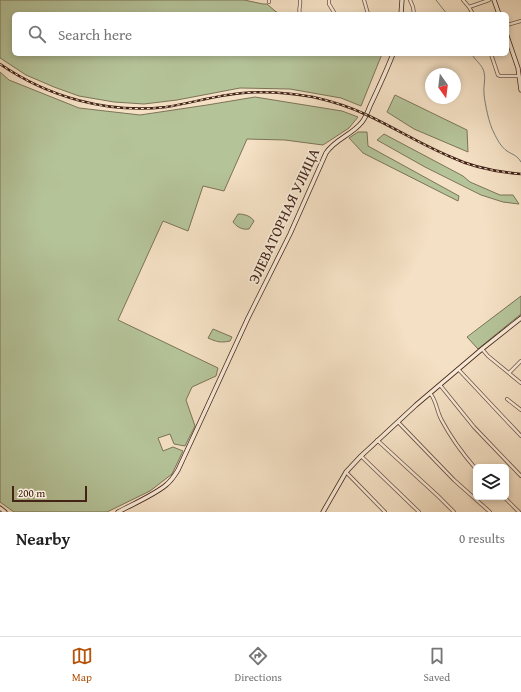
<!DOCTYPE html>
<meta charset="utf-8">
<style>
body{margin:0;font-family:"Gentium Book Plus",serif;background:#f2f2f2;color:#222}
.controls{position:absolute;right:12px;bottom:12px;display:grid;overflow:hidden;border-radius:6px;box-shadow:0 2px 6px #0003}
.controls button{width:36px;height:36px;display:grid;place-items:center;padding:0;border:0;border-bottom:1px solid #e0e0e0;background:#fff;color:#222;font:20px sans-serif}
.compass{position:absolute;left:425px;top:68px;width:36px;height:36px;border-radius:50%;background:#fff;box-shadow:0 2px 6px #0003;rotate:166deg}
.scale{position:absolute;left:12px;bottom:10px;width:75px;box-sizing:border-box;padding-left:4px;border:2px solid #432316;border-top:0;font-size:11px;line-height:14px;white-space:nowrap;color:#432316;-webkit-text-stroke:3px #f8ebd9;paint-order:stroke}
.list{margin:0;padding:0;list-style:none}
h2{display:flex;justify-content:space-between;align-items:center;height:52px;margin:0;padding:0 16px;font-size:17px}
h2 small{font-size:13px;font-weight:400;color:#767676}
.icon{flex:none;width:22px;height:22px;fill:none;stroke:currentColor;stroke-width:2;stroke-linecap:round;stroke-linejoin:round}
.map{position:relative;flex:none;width:521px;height:512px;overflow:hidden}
.search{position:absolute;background:#fff;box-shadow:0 2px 6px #0003;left:12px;right:12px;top:12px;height:44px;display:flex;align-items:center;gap:10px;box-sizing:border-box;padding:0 14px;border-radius:6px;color:#767676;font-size:15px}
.sheet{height:124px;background:#fff}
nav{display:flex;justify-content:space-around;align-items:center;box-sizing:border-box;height:56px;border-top:1px solid #e0e0e0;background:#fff;font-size:11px;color:#767676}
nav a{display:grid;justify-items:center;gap:2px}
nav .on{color:#b45309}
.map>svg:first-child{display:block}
.green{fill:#b5c399;stroke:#7c7358}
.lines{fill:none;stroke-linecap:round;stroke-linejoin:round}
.stream{stroke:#7a7e7a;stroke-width:1}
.street-casing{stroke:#6f5242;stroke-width:4}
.secondary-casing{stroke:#432316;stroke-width:5}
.street{stroke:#f8ebd9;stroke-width:2.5}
.secondary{stroke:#f8ebd9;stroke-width:3.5}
.rail-casing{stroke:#432316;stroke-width:2.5}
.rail{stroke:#f8ebd9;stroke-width:1;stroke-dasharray:3;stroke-linecap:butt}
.labels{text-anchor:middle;stroke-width:3.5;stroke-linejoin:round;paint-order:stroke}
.street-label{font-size:15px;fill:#432316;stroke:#f8ebd9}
</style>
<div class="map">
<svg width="521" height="512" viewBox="0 0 521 512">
<rect width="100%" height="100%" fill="#f4e0c4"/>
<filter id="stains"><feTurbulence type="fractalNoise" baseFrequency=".005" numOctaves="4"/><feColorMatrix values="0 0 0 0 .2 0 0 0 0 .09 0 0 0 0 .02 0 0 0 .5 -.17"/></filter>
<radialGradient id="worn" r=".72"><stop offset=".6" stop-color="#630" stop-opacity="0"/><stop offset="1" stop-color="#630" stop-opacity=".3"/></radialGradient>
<path class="green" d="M0,0H244L263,4H267L275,11L280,14H14V54H382L361,106L341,98L290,89L240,88L177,100L144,104L114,102L79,96L54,87L26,75L0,58Z
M0,72L9,80L79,108L140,115L207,105L255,97L342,111L358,117L349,128L323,145L285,140L247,139L224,191L203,186L188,231L163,221L118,320L218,368L216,376L192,387L186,400L195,426L185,446L174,444L170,434L158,438L163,451L173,447L183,451L172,474L150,491L107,512H14L0,502Z
M395,95L467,130L468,152L414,129L387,112Z
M358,132H367L368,146L459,196L458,201L363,153L349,138Z
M384,134L463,176L470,182L500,195H513L519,204L503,202L481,195L425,167L377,140Z
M238,214C244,214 251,216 254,221L249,229C242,230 237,227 233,222Z
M521,296V314L478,349L467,337Z
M213,329L232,337L230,341C221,343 217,342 208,338Z"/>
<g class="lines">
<path class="stream" d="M436,0L447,14
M472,54C475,61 482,64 484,72C486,79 483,87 484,94C485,104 489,124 494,133C497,139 501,147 507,151C513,155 517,155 521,162"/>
<g class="street-casing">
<path id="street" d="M269,0V2
M300,0C301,5 298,10 300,14
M329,0V4L335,14
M364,0L368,14
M410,0L413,7L414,14
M463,0L469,7L473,14
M469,7L489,0
M507,25L521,21
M491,54L498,75L500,76H519
M482,349L488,356L521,383
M458,369L521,436
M509,373L521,361
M440,385L474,427L521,476
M430,393C437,402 436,409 441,419C451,438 462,453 476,469
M507,399L521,410
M398,422L454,480L490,512
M377,440L438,496L454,512
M361,456L419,512
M346,472L385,512
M504,497L519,512"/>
</g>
<g class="secondary-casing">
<path id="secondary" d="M494,0L499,14
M401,14L402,0
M507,36L518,68L521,90
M0,508L5,512
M118,512C133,504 154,495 166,485C171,481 175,475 178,470L248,318L290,234L326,153C335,139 352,135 362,122C366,117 368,111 370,106C378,89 386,72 393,54
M323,512L346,472L361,456L416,405L482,349L521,318"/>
</g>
<use href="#street" class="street"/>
<use href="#secondary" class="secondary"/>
<g class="rail-casing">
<path id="rail" d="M0,64C48,97 108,114 166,107C192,103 217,95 243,93C265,91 291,93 313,97C331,101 350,107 367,115C395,128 422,145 451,157C472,167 497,172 521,174"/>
</g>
<use href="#rail" class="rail"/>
</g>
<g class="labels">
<g class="street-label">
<text transform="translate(284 216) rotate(-65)" y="5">ЭЛЕВАТОРНАЯ УЛИЦА</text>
</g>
</g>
<rect width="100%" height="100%" filter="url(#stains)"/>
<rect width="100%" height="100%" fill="url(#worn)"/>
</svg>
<div class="controls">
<button><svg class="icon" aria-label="layers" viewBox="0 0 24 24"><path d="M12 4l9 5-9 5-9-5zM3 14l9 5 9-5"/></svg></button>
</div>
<svg class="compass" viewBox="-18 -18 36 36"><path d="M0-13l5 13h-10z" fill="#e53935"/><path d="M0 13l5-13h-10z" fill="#767676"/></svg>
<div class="scale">200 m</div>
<div class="search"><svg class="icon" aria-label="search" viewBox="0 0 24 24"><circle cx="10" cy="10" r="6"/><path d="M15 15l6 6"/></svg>Search here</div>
</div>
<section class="sheet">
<h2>Nearby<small>0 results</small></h2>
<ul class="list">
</ul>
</section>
<nav>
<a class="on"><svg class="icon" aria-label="map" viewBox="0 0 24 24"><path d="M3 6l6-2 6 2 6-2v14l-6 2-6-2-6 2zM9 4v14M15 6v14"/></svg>Map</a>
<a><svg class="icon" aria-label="directions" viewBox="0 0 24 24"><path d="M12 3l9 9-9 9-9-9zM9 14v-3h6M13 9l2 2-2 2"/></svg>Directions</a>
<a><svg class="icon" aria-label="saved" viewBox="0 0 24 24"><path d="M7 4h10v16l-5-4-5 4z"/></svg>Saved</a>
</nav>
